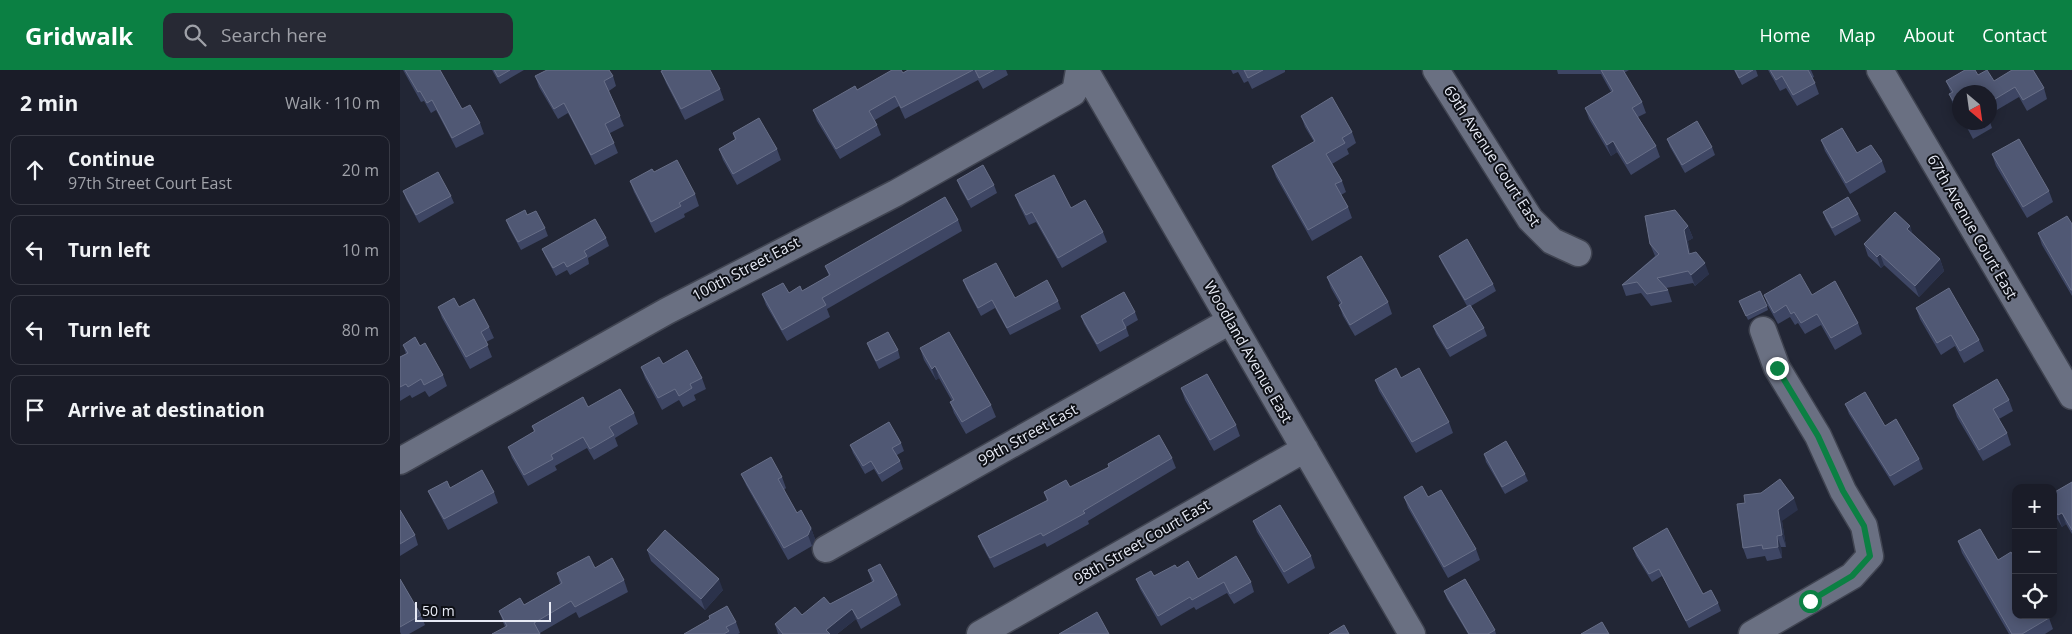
<!DOCTYPE html>
<meta charset="utf-8">
<style>
body{margin:0;font-family:"Open Sans",sans-serif;background:#272934;color:#f1f3f6}
.controls{position:absolute;right:15px;bottom:15px;display:grid;overflow:hidden;border-radius:10px;box-shadow:0 2px 12px #0003}
.controls button{width:45px;height:45px;display:grid;place-items:center;padding:0;border:0;border-bottom:1px solid #383a45;background:#1a1c28;color:#f1f3f6;font:25px sans-serif}
.compass{position:absolute;left:1552px;top:15px;width:45px;height:45px;border-radius:50%;background:#1a1c28;box-shadow:0 2px 12px #0003;rotate:151deg}
.scale{position:absolute;left:15px;bottom:12px;width:136px;box-sizing:border-box;padding-left:5px;border:2px solid #e7eaf5;border-top:0;font-size:14px;line-height:18px;white-space:nowrap;color:#e7eaf5;-webkit-text-stroke:4px #0e1016;paint-order:stroke}
.stop{position:absolute;width:15px;height:15px;margin:-11px;border:4px solid #0b8043;border-radius:50%;background:#fff}
.stop.end{background:#0b8043;border-color:#fff;box-shadow:0 1px 5px #0008}
.list{margin:0;padding:0;list-style:none}
h2{display:flex;justify-content:space-between;align-items:center;height:65px;margin:0;padding:0 20px;font-size:21px}
h2 small{font-size:16px;font-weight:400;color:#9fa1a8}
.list li{display:grid;grid-template-columns:32px 1fr auto;gap:15px;align-items:center;box-sizing:border-box;height:70px;margin:0 10px 10px;padding:0 10px;border:1px solid #383a45;border-radius:10px}
.list b{display:block;font-size:19px;white-space:nowrap}
.list p{margin:0;font-size:16px;white-space:nowrap;color:#9fa1a8}
.list em{font-size:16px;font-style:normal;color:#9fa1a8}
.icon{flex:none;width:28px;height:28px;fill:none;stroke:currentColor;stroke-width:2;stroke-linecap:round;stroke-linejoin:round}
.map{position:relative;flex:none;width:1672px;height:564px;overflow:hidden}
header{display:flex;align-items:center;gap:30px;box-sizing:border-box;height:70px;padding:0 25px;background:#0b8043;color:#fff}
header strong{font-size:24px}
nav{display:flex;gap:28px;margin-inline-start:auto;font-size:18px}
.search{width:350px;height:45px;background:#272934;display:flex;align-items:center;gap:12px;box-sizing:border-box;padding:0 18px;border-radius:10px;color:#9fa1a8;font-size:19px}
main{display:flex}
aside{flex:1;background:#1a1c28}
.map>svg:first-child{display:block}
.lines{fill:none;stroke-linecap:round;stroke-linejoin:round}
.minor-casing{stroke:#404451;stroke-width:29}
.minor{stroke:#6a7082;stroke-width:26}
.wall{fill:#3e4664}
.shaded-wall{fill:#2b324b}
.building{fill:#505874;stroke:#686f88}
.route{stroke:#0b8043;stroke-width:6}
.labels{text-anchor:middle;stroke-width:4;stroke-linejoin:round;paint-order:stroke}
.street-label{font-size:15px;fill:#e7eaf5;stroke:#0e1016}
</style>
<header>
<strong>Gridwalk</strong>
<div class="search"><svg class="icon" aria-label="search" viewBox="0 0 24 24"><circle cx="10" cy="10" r="6"/><path d="M15 15l6 6"/></svg>Search here</div>
<nav><a>Home</a><a>Map</a><a>About</a><a>Contact</a></nav>
</header>
<main>
<aside>
<h2>2 min<small>Walk · 110 m</small></h2>
<ul class="list">
<li><svg class="icon" aria-label="ahead" viewBox="0 0 24 24"><path d="M12 20V5M6 11l6-6 6 6"/></svg><div><b>Continue</b><p>97th Street Court East</p></div><em>20 m</em></li>
<li><svg class="icon" aria-label="left" viewBox="0 0 24 24"><path d="M17 20v-9H6M10 6l-5 5 5 5"/></svg><div><b>Turn left</b></div><em>10 m</em></li>
<li><svg class="icon" aria-label="left" viewBox="0 0 24 24"><path d="M17 20v-9H6M10 6l-5 5 5 5"/></svg><div><b>Turn left</b></div><em>80 m</em></li>
<li><svg class="icon" aria-label="arrive" viewBox="0 0 24 24"><path d="M6 21V4h12l-3 4 3 4H6"/></svg><div><b>Arrive at destination</b></div></li>
</ul>
</aside>
<div class="map">
<svg width="1672" height="564" viewBox="0 0 1672 564">
<rect width="100%" height="100%" fill="#222635"/>
<g class="lines">
<g class="minor-casing">
<path id="minor" d="M685,0L1012,564
M1036,0L1130,149L1152,171L1178,183
M1480,0L1672,326
M0,391L267,241L496,123L673,23L676,17L679,0
M426,479L830,251
M580,564L905,379
M1352,564L1452,506L1470,486L1464,456L1443,421L1418,366L1377,298L1363,260"/>
</g>
<use href="#minor" class="minor"/>
</g>
<path class="wall" d="M3,0H40L62,39L80,53L84,64L56,78L36,40L31,43L24,31L21,32Z
M92,0H124L100,14Z
M508,0H606L608,5L583,19L578,10L505,49L499,36L475,50L481,65L440,89L417,51L413,40L457,20L503,3Z
M831,0H885V2L852,19L848,11L844,13L838,2L833,4Z
M1157,0H1229L1224,3L1242,32L1246,43L1238,47L1256,76L1260,87L1231,105L1217,82L1211,86L1189,49L1185,38L1211,22L1201,4H1158Z
M1334,0H1356L1358,6L1342,15Z
M1368,0H1411L1414,7L1412,8L1415,13L1419,24L1397,36L1386,18L1380,21Z
M261,1L320,19L324,30L285,50L266,13Z
M1578,5L1594,11L1644,18L1647,29L1627,41L1619,27L1590,44V22H1560V46L1553,34L1549,24L1551,23L1546,11Z
M135,6H213L216,16L209,21L224,56L210,63L218,83L195,95L168,43L158,49L139,17Z
M901,46L952,62L956,73L947,79L949,84L932,94L942,111L946,122L941,125L948,137L952,148L912,171L876,107L872,96L914,72L905,57Z
M1564,52H1590L1592,58L1573,69Z
M333,63L377,79L381,90L337,115L323,90L319,79L335,70Z
M1267,69L1312,77L1315,85L1285,103L1270,77Z
M1421,70L1457,83L1482,91L1486,102L1450,124L1425,81Z
M1592,84L1649,121L1653,132L1627,148L1596,96Z
M557,110L594,115L597,123L571,138L560,118Z
M230,111L295,124L299,136L284,144L285,147L255,163L234,122Z
M3,121L51,126L54,133L19,153L6,129Z
M615,125L671,138L703,162L707,172L662,198L636,152L629,155L619,135Z
M1423,142L1458,144L1461,151L1435,166L1426,150Z
M127,145L145,158L148,166L121,180L109,158L106,150Z
M558,150L562,161L427,239L430,247L387,271L366,235L362,224L389,223L402,221L429,206L425,196Z
M1672,154V226L1642,175L1638,163Z
M1288,156L1293,168L1288,171L1290,184L1309,204L1295,216L1293,213L1266,218L1268,220L1272,232L1251,236L1241,223L1226,226L1222,215L1255,186L1250,174Z
M1510,156L1512,163L1540,189L1544,201L1519,227L1484,195L1481,198L1468,186L1464,174Z
M206,168L209,176L188,188L189,194L170,205L167,200L156,206L145,186L142,179Z
M1039,186L1093,214L1096,221L1071,236L1084,258L1087,266L1050,287L1036,264L1033,256L1067,236L1042,193Z
M927,207L988,232L992,244L955,266L943,246L939,235L940,234L931,218Z
M563,210L615,228L658,231L661,239L610,265L595,238L581,246L566,218Z
M1364,225H1412L1458,253L1462,264L1435,280L1421,255L1405,264L1398,253L1395,255L1390,247L1378,254L1368,236Z
M1339,231L1367,236L1368,240L1348,250Z
M38,237H59L89,257L94,268L86,272L92,287L70,299L42,248Z
M1516,238L1579,270L1584,281L1564,293L1555,276L1541,285L1520,249Z
M735,242L738,250L726,257L729,266L700,282L684,254L681,246Z
M467,273L498,280L500,288L479,299L470,281Z
M3,275L20,276L43,305L47,316L29,327L25,321L12,328L10,325L0,331V287L6,284Z
M520,278L591,335L596,347L566,364L554,343L550,332L552,331L539,308L536,310L524,290Z
M263,294L302,308L306,319L294,325L296,330L283,337L279,330L262,340L245,308L241,297Z
M975,310L1049,352L1053,363L1016,383L979,321Z
M781,318L836,355L840,366L814,381L785,330Z
M1609,330L1613,341L1599,349L1607,363L1611,375L1583,391L1557,347L1553,335Z
M1445,334L1485,356L1519,389L1523,399L1494,416L1449,344Z
M188,337L234,343L238,354L215,368L218,376L194,390L187,378L155,396L157,400L128,416L112,388L108,377L134,362L132,356Z
M501,373L504,381L497,385L500,391L503,399L482,412L474,399L465,404L453,383L450,375Z
M1084,384L1125,404L1128,411L1105,424L1086,392Z
M772,388L776,398L688,451L689,454L647,477L645,473L594,498L582,476L578,466L647,431L644,422L670,417Z
M341,404L382,407L386,418L384,420L397,443L411,458L415,469L412,476L388,490L346,415Z
M1672,412V464L1666,454L1662,457L1653,442V423Z
M50,418L94,422L98,433L48,460L33,432L28,421Z
M1004,427H1028L1076,479L1080,490L1048,508L1008,438Z
M0,440L15,465L18,475L0,486Z
M1398,440L1382,451L1386,477H1381L1382,488L1367,491L1365,486L1347,489L1343,478Z
M853,451L911,486L915,498L888,514L857,462Z
M1558,471L1598,490L1649,548L1653,559L1645,564H1609L1562,483Z
M1233,478L1318,533L1321,541L1289,558L1262,506L1252,512L1236,486Z
M247,480L323,520L305,540L251,491Z
M195,498L224,510L228,522L179,548L176,542L140,563L105,557L103,552L99,541L124,535L160,514L157,503Z
M777,498L798,509L851,512L854,522L834,534L827,523L796,540L794,537L761,556L740,519L736,509L754,506Z
M468,500L497,525L501,535L461,559L456,549L437,564H378L375,554L430,534L472,512Z
M0,509L21,545L25,555L9,564H1L0,562Z
M1044,521L1095,560L1096,564H1068L1047,529Z
M309,546L336,552L340,563L338,564H284L310,550Z"/>
<path class="shaded-wall" d="M1213,71L1217,82L1211,86L1207,75Z
M1288,156L1293,168L1288,171L1293,195L1289,184L1284,160Z
M1510,156L1514,168L1507,159Z
M1480,184L1484,195L1481,198L1477,187Z
M1540,189L1544,201L1519,227L1515,216Z
M1305,193L1309,204L1295,216L1291,205Z
M535,296L539,308L536,310L532,299Z
M1394,428L1398,440L1382,451L1386,477L1382,465L1378,440Z
M1662,443L1666,454L1662,457L1658,445Z
M411,458L415,469L412,476L408,465Z
M1377,466L1381,477L1382,488L1378,477Z
M319,509L323,520L305,540L301,529Z
M452,539L456,549L437,564H428L426,560Z"/>
<path class="building" d="M5,0H40L62,39L70,35L80,53L52,68L32,30L27,33L20,21L18,22Z
M94,0H110L98,7Z
M147,0H209L213,6L204,11L220,46L205,54L214,73L191,85L164,33L154,39L135,6Z
M264,0H310L320,19L281,39L261,1Z
M492,0H501L503,3L508,0H573L501,38L495,26L469,41L477,55L436,79L413,40L455,16L457,20Z
M575,0H594L579,8Z
M844,0H863L848,8Z
M1201,0H1223L1242,32L1232,38L1256,76L1227,94L1213,71L1207,75L1185,38L1213,21Z
M1335,0H1353L1339,8Z
M1370,0H1408L1415,13L1393,25L1382,6L1376,10Z
M1565,0H1575L1578,5L1587,0L1594,11L1612,0H1633L1644,18L1623,30L1615,17L1590,32V22H1560V42L1549,24L1553,22L1546,11Z
M932,27L952,62L942,68L945,73L926,84L942,111L935,114L948,137L908,160L872,96L915,71L901,46Z
M359,48L377,79L333,104L319,79L336,69L333,63Z
M1297,51L1312,77L1282,95L1267,69Z
M1566,52H1580L1569,59Z
M1442,58L1457,83L1471,75L1482,91L1446,113L1421,70Z
M1619,69L1649,121L1623,137L1592,84Z
M277,90L295,124L279,133L281,136L251,152L230,111L252,99L254,102Z
M583,95L594,115L568,130L557,110Z
M38,102L51,126L16,145L3,121Z
M654,105L671,138L685,130L703,162L658,188L632,142L626,145L615,125Z
M545,127L558,150L422,228L426,235L382,260L362,224L383,213L389,223L400,216L402,221L430,205L425,196Z
M1448,127L1458,144L1432,158L1423,142Z
M125,140L127,145L136,141L145,158L118,172L106,150Z
M1275,140L1288,156L1284,160L1289,184L1296,182L1305,193L1291,205L1288,201L1257,208L1268,220L1247,224L1237,212L1222,215L1259,184L1250,174L1245,146Z
M1495,142L1510,156L1507,159L1540,189L1515,216L1480,184L1477,187L1464,174Z
M1667,146L1672,154V220H1671L1638,163Z
M195,149L206,168L184,181L187,186L167,197L164,192L153,198L142,179Z
M1067,169L1093,214L1065,230L1039,186Z
M961,186L988,232L950,255L939,235L942,233L927,207Z
M596,193L615,228L647,210L658,231L607,258L592,230L578,238L563,210Z
M1400,204L1412,225L1435,211L1458,253L1431,268L1417,244L1401,253L1394,242L1391,244L1386,235L1374,243L1364,225Z
M1549,218L1579,270L1560,281L1551,265L1537,273L1516,238Z
M1360,221L1367,236L1346,246L1339,231Z
M724,222L735,242L722,250L726,258L697,274L681,246Z
M54,228L59,237L74,229L89,257L81,262L88,275L66,287L38,237Z
M1070,235L1084,258L1047,279L1033,256Z
M488,262L498,280L476,291L467,273Z
M549,262L591,335L562,352L550,332L554,330L535,296L532,299L520,278Z
M15,267L20,276L25,273L43,305L24,315L21,309L8,317L6,314L0,317V287L8,283L3,275Z
M287,280L302,308L290,314L292,318L279,326L275,319L258,328L241,297L259,287L263,294Z
M996,298L1001,308L1019,298L1049,352L1012,372L975,310Z
M807,304L836,355L810,370L781,318Z
M1597,309L1609,330L1593,339L1607,363L1579,380L1553,335Z
M220,319L234,343L209,357L214,365L190,379L183,367L151,385L153,389L124,405L108,377L135,361L132,356L183,327L188,337Z
M1465,322L1485,356L1496,349L1519,389L1490,406L1445,334Z
M489,352L501,373L492,378L500,391L479,404L471,391L463,396L450,375Z
M759,365L772,388L683,441L685,443L643,466L641,463L590,488L578,466L648,430L644,422L666,410L670,417L709,397L708,394Z
M1106,371L1125,404L1102,417L1084,384Z
M371,387L382,407L378,409L397,443L401,440L411,458L408,465L384,478L341,404Z
M82,400L94,422L44,449L28,421L47,411L50,418Z
M1380,409L1394,428L1378,440L1382,465L1377,466L1378,477L1363,479L1362,475L1343,478L1337,434L1345,433L1344,425L1361,423Z
M1672,412V460L1662,443L1658,445L1653,438V423Z
M1022,416L1028,427L1041,420L1076,479L1044,497L1004,427Z
M880,435L911,486L884,502L853,451Z
M0,440L15,465L0,474Z
M1267,458L1303,524L1311,520L1318,533L1286,551L1259,499L1249,504L1233,478Z
M1580,459L1598,490L1611,482L1616,491V545H1647L1649,548L1622,564H1612L1558,471Z
M265,460L319,509L301,529L247,480Z
M189,486L195,498L212,488L224,510L175,537L171,531L134,553L140,564H92L107,556L99,541L120,528L124,535L162,513L157,503Z
M836,486L851,512L830,524L824,512L792,530L790,527L758,546L736,509L751,501L754,506L775,495L777,498L788,491L798,509Z
M480,494L497,525L458,549L452,539L426,560L430,564H383L375,554L395,537L402,545L424,527L430,534L474,511L468,500Z
M0,509L21,545L0,557Z
M1065,509L1095,560L1088,564H1069L1044,521Z
M327,536L336,552L326,557L329,561L324,564H284L310,549L309,546Z
M697,542L709,564H659Z
M1202,552L1209,564H1181Z
M944,555L949,564H929Z"/>
<g class="lines">
<path class="route" d="M1377,298L1418,366L1443,421L1464,456L1470,486L1452,506L1410,531"/>
</g>
<g class="labels">
<g class="street-label">
<text transform="translate(1092 86) rotate(57)" y="5">69th Avenue Court East</text>
<text transform="translate(1572 157) rotate(60)" y="5">67th Avenue Court East</text>
<text transform="translate(346 199) rotate(-28)" y="5">100th Street East</text>
<text transform="translate(848 282) rotate(60)" y="5">Woodland Avenue East</text>
<text transform="translate(628 365) rotate(-29)" y="5">99th Street East</text>
<text transform="translate(742 472) rotate(-30)" y="5">98th Street Court East</text>
</g>
</g>
</svg>
<div class="controls">
<button>+</button>
<button>−</button>
<button><svg class="icon" aria-label="locate" viewBox="0 0 24 24"><circle cx="12" cy="12" r="6"/><path d="M12 2v4M12 18v4M2 12h4M18 12h4"/></svg></button>
</div>
<svg class="compass" viewBox="-18 -18 36 36"><path d="M0-13l5 13h-10z" fill="#e53935"/><path d="M0 13l5-13h-10z" fill="#9fa1a8"/></svg>
<div class="scale">50 m</div>
<div class="stop" style="left:1410px;top:531px"></div>
<div class="stop end" style="left:1377px;top:298px"></div>
</div>
</main>
